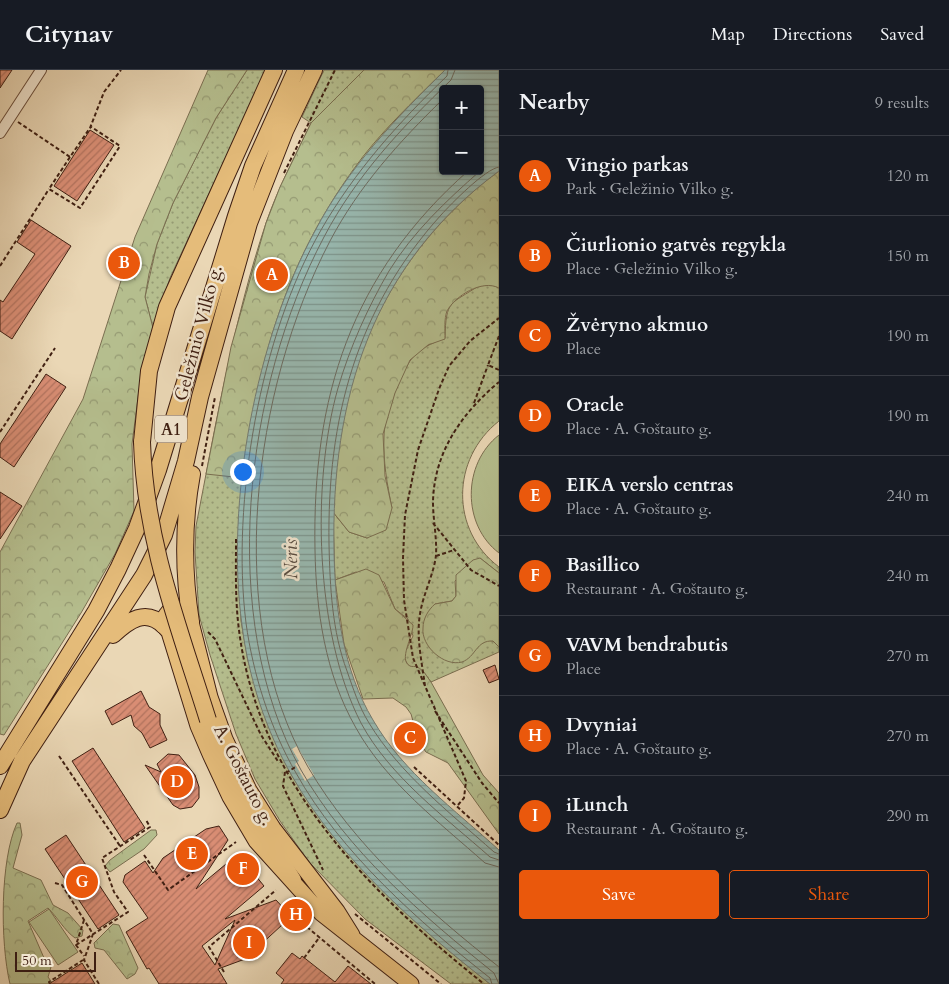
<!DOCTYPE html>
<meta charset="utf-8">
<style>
body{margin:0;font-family:Cardo,serif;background:#20242c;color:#f1f3f6}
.controls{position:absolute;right:15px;top:15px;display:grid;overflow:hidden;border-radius:5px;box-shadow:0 1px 4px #0004}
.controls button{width:45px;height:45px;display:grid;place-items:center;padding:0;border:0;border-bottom:1px solid #363941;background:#171b24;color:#f1f3f6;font:25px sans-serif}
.scale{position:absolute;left:15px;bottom:12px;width:81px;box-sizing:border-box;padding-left:5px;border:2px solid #3f1f12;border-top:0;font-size:14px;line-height:18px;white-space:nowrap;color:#3f1f12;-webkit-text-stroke:4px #f1e5cf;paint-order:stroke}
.you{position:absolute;left:242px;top:401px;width:18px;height:18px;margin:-12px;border:4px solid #fff;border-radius:50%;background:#1a73e8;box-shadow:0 0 0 8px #1a73e833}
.badge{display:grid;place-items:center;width:32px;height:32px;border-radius:50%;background:#ea580c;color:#fff;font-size:16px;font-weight:700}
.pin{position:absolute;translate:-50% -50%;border:2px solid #fff;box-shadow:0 1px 5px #0006}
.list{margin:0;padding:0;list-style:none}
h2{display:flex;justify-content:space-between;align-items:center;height:65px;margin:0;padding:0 20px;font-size:21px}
h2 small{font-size:16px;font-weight:400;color:#9ea1a6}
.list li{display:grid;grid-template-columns:32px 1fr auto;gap:15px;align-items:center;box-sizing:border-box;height:80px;padding:0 20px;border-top:1px solid #363941}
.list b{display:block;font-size:19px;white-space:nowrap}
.list p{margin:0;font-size:16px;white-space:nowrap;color:#9ea1a6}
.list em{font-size:16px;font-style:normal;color:#9ea1a6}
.actions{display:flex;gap:10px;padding:15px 20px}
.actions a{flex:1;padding:11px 0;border:1px solid #ea580c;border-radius:5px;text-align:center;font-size:18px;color:#ea580c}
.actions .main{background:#ea580c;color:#fff}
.map{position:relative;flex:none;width:499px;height:914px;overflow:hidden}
header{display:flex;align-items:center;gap:30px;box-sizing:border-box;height:70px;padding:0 25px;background:#171b24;border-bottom:1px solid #363941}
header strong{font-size:24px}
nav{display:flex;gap:28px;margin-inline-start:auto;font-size:18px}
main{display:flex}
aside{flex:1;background:#171b24}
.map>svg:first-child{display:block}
.grass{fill:url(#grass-dots);stroke:#7a6e50}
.forest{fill:url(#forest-crowns);stroke:#7a6e50}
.garden{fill:#b5be8e;stroke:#7a6e50}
.water{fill:url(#water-rules);stroke:#747b71;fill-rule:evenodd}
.pier{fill:#ead7b5}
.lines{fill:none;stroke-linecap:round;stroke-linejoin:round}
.shore{stroke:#6c6c62;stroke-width:1}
.building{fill:url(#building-hatch);stroke:#3f1f12;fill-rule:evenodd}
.minor-casing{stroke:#6a4d3b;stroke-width:12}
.primary-casing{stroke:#3f1f12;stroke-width:17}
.trunk-casing{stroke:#3f1f12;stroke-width:18}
.path{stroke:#3f1f12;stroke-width:2;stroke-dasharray:4 2.5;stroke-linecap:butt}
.minor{stroke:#f1e5cf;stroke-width:10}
.primary{stroke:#e5bc7a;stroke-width:15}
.trunk{stroke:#e5bc7a;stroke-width:16}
.trunk-bridge-casing{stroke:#3f1f12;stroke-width:18;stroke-linecap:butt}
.trunk-bridge{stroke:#e5bc7a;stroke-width:16}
.labels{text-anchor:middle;stroke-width:5;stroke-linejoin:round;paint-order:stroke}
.shield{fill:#f1e5cf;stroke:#745a4b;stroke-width:1}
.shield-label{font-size:16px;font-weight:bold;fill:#3f1f12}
.street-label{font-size:18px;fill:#3f1f12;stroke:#f1e5cf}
.water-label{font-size:19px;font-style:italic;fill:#5a4d42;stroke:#f1e5cf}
</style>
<header>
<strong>Citynav</strong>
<nav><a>Map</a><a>Directions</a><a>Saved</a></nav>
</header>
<main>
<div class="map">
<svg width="499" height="914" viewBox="0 0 499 914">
<defs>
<pattern id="grass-dots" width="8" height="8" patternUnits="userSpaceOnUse" patternTransform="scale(1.25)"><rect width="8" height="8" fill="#b5be8e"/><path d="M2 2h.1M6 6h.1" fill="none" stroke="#959a73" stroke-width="1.8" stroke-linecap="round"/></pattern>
<pattern id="forest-crowns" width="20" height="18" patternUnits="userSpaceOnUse" patternTransform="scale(1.25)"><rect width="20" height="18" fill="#b5be8e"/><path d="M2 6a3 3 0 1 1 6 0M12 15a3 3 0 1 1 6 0" fill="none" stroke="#959a73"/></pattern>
<pattern id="water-rules" width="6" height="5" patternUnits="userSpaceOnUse" patternTransform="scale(1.25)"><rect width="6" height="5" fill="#98b9b1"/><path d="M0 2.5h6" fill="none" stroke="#7d968f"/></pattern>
<pattern id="building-hatch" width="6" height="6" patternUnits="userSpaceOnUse" patternTransform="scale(1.25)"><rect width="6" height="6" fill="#da8e75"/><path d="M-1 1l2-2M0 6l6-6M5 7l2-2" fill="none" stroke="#b2735f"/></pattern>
</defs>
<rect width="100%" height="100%" fill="#ead7b5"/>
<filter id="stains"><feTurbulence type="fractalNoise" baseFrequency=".004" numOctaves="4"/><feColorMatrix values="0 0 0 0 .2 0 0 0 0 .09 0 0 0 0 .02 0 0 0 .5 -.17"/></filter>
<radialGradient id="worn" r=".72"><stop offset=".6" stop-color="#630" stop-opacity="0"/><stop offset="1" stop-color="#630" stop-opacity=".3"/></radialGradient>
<path class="grass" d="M247,0H266L170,208L153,258L145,227L157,174L173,133L216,48Z
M324,0H445L396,49L243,408L239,449V506L241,551L248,591L270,660L292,706L317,743L367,804L424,859L490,914H451L365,849L309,792L280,751L255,709L236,664L210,585L199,545L195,482L196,456C216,354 233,252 266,153C278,118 295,86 311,53L302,47Z
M480,215H494L499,218V351C451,389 450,460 499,497V503L480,488L455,511L456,526L452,531L435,534L425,550L479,574L486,570L493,571L499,577V582L431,612L423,601L409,596L405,590L404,584L413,566L408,549L395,539L384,512L356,502L335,510L333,442L349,462L367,468L392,438C387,414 383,391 384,367C384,347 399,307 410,291C418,279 432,273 445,268C446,229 450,235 480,215Z"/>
<path class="forest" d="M208,0H247L216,48L173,133L157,174L149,204L145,227L153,258L139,320L132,374L134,441L115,484L81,543L4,665L0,664V482L83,329L135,167Z
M364,0H445C413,32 379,63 353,100C284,196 258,293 243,408L206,404L231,277L266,153L280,117L311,53Z
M499,101V218C482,209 455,226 447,241C444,249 445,260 445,269L428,275L410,290L395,323L383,364L385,406L392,438L386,460L367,468L349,462L333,442C335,411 337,381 343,351C360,251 418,160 499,101Z
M480,488L499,503V577L493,571C476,570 476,587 462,592C444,597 421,576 423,558C423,549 428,540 435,534L452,531L456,526V505L473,490Z
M366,499L379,505L395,539L413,555C413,567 398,590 410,596C412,597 415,596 417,597C424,600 427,607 431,612L483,705L499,723V764L448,693L426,682L419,672L411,644L406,637L393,628L363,629L344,574L335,510Z
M17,753H20L22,765L13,798L41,810L53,835L68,843L83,860L82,866L75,868C64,860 58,848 48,838L28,851L44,888L51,897L48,907L53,914H10C0,872 0,790 17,753Z
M151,760H156L157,765L144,779L110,802L105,796L110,790Z
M113,854L119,855L138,898L135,904L127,909L104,880L95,878L94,873Z"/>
<path class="garden" d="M499,365V483C462,455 462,394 499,365Z
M49,839L78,882L58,895L29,852Z"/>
<path class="water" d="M445,0H499V101C372,195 331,328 334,481C335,538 343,600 373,650C403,702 455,740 499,780V914H490C416,856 339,789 292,706C266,661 248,606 242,555C225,432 256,269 315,161C348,98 395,49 445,0ZM443,19H480V101H443Z"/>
<path class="pier" d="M297,676L314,705L305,711L295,694L299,691L292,679Z"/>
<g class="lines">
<path class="shore" d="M448,0L447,6C398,53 355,101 321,160C260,266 231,432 246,553C253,604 270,658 296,703C340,782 419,852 490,908L492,914
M455,0L451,10C402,57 356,106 324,167C245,316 216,548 301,700C347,781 423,846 494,903L499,914
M443,29C399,72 359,116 330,171C253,318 222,547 308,697C354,776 428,841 499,897
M499,97C485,99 451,134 441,145C356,239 327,350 329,474C330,517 332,561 347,601C353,618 359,637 369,653C400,704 449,742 494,782L499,784
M468,101C351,204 312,327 315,480C316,540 325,604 356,658C386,712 439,752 485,793L499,797
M480,101C446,131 413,162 389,201C368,237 350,277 338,318C311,413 315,564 361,653C390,707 445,747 490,787L499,790"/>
</g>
<path class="building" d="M0,0H12L0,18Z
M90,60L114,75L77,131L54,116Z
M31,150L71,176L12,269L0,261V230L3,232L35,184L17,172Z
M46,304L66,317L14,397L0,387V374Z
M0,422L22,436L0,469Z
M495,595L499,609L489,613L483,600Z
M141,621L149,637L160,644V655L167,670L150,678L142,663L134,656L131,645L112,655L105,641Z
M93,678L145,758L124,772L72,691Z
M168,684L179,685L195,705L199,717V728L192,737L180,739L173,735L145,695L161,702L157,694Z
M219,756L228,770L196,819L238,784L264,816L225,849L276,830L287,842L282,855L245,889L218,899L227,914H159L149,898L147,899L126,862L148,848L123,812L125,805L145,791L153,803L163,788L206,759ZM235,850L215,895L202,876Z
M66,765L119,845L98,859L45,779Z
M292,883L300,889L302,886L335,912L348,896L371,914H281L284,910L276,903Z
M82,893L95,914H49Z"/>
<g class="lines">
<g class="minor-casing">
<path id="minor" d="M0,63L41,0"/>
</g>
<g class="primary-casing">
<path id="primary" d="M352,865L337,841L273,758L249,720L225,669L210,627L191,552L180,539L170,540L166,545L164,556L169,562L198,656L210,684L230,727L256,771L321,843L411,914"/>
</g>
<g class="trunk-casing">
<path id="trunk" d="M142,372L149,301L167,237L274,0
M191,552C183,502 183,453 192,404
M113,565C129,550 146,538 164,556
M208,650L223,690L236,715L293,810
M0,696L96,541L118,499L137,458L158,400L236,146L253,96L296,0
M0,740L22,691L144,505L164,465L186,391L200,327L249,153L285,61L314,0"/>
</g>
<path class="path" d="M18,52L70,87L90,58L104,22L121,0
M70,87L49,119L80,138L120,76L90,56
M284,103L335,0
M0,196L49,119
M499,266L488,295L499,300
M474,333L488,295
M0,362L55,278
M202,396L215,327
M433,453L471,500L499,516
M236,469C236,499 235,530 239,560C258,713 369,822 484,914
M436,486L454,480
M208,562L215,569L261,665L279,693
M425,616C422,593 416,567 420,544C423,524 434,504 436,485C437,468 433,449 433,432C434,382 462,343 499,312
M435,641L482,713L499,733
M59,686L120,776
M414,697L499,775
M285,702L283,716L323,800
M286,703L297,696
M458,735L464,728L466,711L413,588L404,530L403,488L405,445L418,380L439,319L449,296L470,271L499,248
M144,785L168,820L236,772
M55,813L62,815L93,864L84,890L99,914
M355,844L441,914
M84,850L76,875L84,886
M307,857L375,914
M76,875L128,842L114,822L102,788L150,757L146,750
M304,888L319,868
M224,902L209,877L276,820
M50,914L49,912L83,890"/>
<use href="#minor" class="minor"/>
<use href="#primary" class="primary"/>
<use href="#trunk" class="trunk"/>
<g class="trunk-bridge-casing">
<path id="trunk-bridge" d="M142,372C145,471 179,557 208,650"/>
</g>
<use href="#trunk-bridge" class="trunk-bridge"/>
</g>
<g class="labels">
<rect class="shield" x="155" y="345.5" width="32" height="27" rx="4"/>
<g class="shield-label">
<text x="171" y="365">A1</text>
</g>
<g class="street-label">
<text transform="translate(198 263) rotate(-75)" y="6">Geležinio Vilko g.</text>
<text transform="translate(244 705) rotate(63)" y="6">A. Goštauto g.</text>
</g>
<g class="water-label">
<text transform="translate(290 489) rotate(-91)" y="7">Neris</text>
</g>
</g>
<rect width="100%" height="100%" filter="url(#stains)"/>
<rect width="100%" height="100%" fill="url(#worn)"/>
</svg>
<div class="controls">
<button>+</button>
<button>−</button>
</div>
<div class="scale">50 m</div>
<div class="you"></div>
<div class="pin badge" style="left:272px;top:205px">A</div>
<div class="pin badge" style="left:124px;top:193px">B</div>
<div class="pin badge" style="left:410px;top:668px">C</div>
<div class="pin badge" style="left:177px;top:712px">D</div>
<div class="pin badge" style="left:192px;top:784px">E</div>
<div class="pin badge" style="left:243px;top:799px">F</div>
<div class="pin badge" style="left:82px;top:812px">G</div>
<div class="pin badge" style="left:296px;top:845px">H</div>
<div class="pin badge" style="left:249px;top:873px">I</div>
</div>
<aside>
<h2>Nearby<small>9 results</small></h2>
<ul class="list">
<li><span class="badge">A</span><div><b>Vingio parkas</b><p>Park · Geležinio Vilko g.</p></div><em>120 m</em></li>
<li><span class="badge">B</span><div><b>Čiurlionio gatvės regykla</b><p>Place · Geležinio Vilko g.</p></div><em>150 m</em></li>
<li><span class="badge">C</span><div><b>Žvėryno akmuo</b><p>Place</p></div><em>190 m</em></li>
<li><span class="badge">D</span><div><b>Oracle</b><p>Place · A. Goštauto g.</p></div><em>190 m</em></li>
<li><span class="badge">E</span><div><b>EIKA verslo centras</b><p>Place · A. Goštauto g.</p></div><em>240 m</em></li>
<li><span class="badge">F</span><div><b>Basillico</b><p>Restaurant · A. Goštauto g.</p></div><em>240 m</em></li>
<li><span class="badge">G</span><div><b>VAVM bendrabutis</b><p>Place</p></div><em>270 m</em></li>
<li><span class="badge">H</span><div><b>Dvyniai</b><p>Place · A. Goštauto g.</p></div><em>270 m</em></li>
<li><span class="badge">I</span><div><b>iLunch</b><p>Restaurant · A. Goštauto g.</p></div><em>290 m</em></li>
</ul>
<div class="actions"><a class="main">Save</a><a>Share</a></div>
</aside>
</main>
